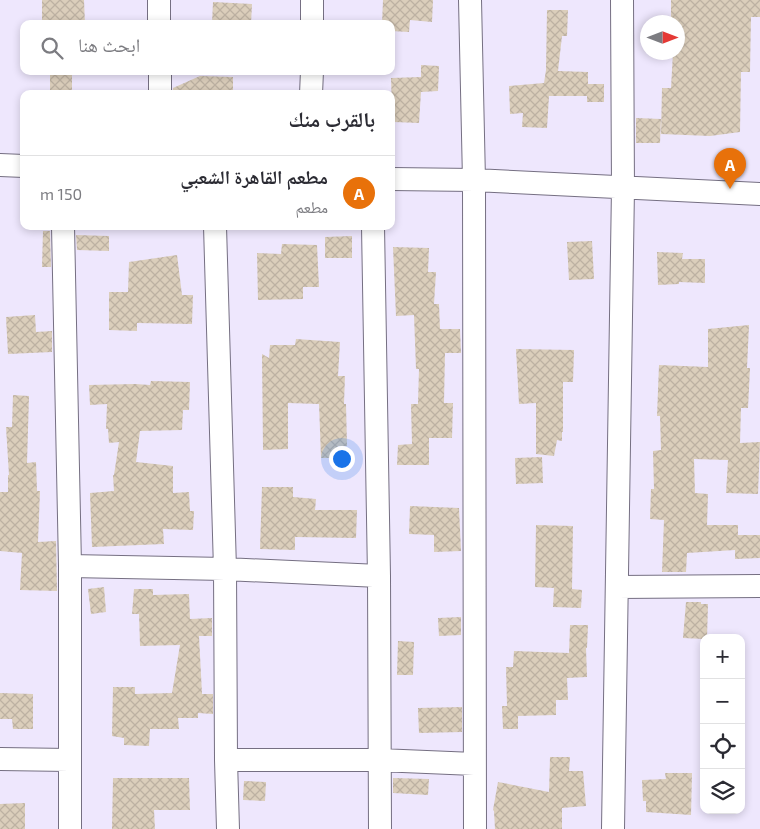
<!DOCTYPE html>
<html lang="ar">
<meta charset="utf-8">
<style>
body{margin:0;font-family:"Exo 2","Noto Naskh Arabic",sans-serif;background:#f7f7f7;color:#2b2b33;direction:rtl}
.controls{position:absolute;right:15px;bottom:15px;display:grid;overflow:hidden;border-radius:10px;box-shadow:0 2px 8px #0003}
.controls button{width:45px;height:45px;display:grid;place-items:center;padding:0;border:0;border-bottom:1px solid #e1e1e2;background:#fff;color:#2b2b33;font:25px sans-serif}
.compass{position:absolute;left:640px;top:15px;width:45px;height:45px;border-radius:50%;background:#fff;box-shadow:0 2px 8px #0003;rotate:90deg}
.you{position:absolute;left:341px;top:458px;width:18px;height:18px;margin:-12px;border:4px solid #fff;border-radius:50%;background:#1a73e8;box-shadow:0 0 0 8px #1a73e833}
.badge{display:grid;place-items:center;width:32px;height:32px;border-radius:50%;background:#2563eb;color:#fff;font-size:16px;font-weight:700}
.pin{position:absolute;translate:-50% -41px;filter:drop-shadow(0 1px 2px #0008)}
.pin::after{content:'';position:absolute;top:26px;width:18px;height:15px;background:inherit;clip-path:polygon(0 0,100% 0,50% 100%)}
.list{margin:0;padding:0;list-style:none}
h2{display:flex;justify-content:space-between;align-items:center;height:65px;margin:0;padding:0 20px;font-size:21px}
h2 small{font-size:16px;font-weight:400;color:#7c7c81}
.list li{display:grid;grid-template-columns:32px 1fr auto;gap:15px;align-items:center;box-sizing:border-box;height:75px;padding:0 20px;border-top:1px solid #e1e1e2}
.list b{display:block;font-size:19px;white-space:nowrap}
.list p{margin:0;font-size:16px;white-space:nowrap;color:#7c7c81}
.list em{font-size:16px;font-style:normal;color:#7c7c81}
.icon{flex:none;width:28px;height:28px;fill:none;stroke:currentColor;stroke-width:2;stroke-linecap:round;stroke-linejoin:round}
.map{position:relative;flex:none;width:760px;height:829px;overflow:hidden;direction:ltr}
.search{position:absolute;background:#fff;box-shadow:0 2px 8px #0003;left:20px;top:20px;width:375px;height:55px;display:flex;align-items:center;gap:12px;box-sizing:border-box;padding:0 18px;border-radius:10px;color:#7c7c81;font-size:19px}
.panel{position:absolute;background:#fff;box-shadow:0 2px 8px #0003;left:20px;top:90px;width:375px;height:140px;border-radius:10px;direction:rtl}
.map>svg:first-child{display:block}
.building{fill:url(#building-cross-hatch)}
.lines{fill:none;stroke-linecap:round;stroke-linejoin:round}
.minor-casing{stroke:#756f82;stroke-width:24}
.minor{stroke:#fff;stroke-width:22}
</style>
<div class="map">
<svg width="760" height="829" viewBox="0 0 760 829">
<defs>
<pattern id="building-cross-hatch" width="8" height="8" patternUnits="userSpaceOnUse" patternTransform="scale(1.25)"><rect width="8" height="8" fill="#dbcebb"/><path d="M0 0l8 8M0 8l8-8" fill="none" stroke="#bdb1a2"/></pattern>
</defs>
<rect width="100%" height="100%" fill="#eee7fd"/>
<path class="building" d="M42,0H84L85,24H42Z
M383,0H433L432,22L410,20L409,32L391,31V24H382Z
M671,0H760V17H751L750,72H741L740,132L710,136L661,134L662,88H671L673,52H678V22H671Z
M213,2L252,4L251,24L212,23Z
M547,10H568L567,36H562L558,71L588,72V84H604V102H587V96H549L547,128L522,127L523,113L510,114L509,86L544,83L546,70Z
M421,65L439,66L438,91L421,92L419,123L394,122L395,110H392L391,78L421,77Z
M50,71H72V93L50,94Z
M200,76L233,77V94H173V88Z
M636,118L661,119L660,143H636Z
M43,231H50L51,267H42Z
M76,235L109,236V251L77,250Z
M352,236V258H325V237Z
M592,241L594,279L569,280L567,242Z
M282,244L317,245L319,287H303V299L258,300L257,253L281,254Z
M393,247L429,248L428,272H436L434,304H439L440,329H460L461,353H445L444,403H453L452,438H429V465H397L398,445L412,444L411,404H418L419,369H416L414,315L396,316Z
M657,252L683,253L682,259H705V283L679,282V284L658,285Z
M177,255L182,295H193L192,324L137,323V331L109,330V292H128L129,262Z
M35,315L36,332L52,331V352L8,354L6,317Z
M749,325L747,368H750L748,408H741L740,443L760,442L758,494L726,493L728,460L694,459L695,493L708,494L707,525H738V535H760V558L735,559V550L687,553L686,572H662L664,520L650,519L651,489H654L653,451L661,450L660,416H657L659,365L708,367V329Z
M296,339L340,342L338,376H345L344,404H346L347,446H338L337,458H321L319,404L288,403V449L263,450L262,354L269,358L270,345H295Z
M516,349L574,350L573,382H563V432H562V441L557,440L554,456L536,454V403L519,404Z
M151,381L190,382L189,410H183L182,430L140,431L136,462L173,466V493L189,492L190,511H194L193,530L163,529L164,544L92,547L90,493L114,491L113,475H114L119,442L109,443L108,429H106L107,404L90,405L89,385L135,384L150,385Z
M13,395L29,396L27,463L36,462L37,491H40L38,542L56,541L57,591L20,590L22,553L0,551V492H8V475H9L6,427H12Z
M542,457L543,483L516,484L515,458Z
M262,487H293V497L316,499L315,510H357L356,538L295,537V550L260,549Z
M410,506L459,508L461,551L434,552V535L409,534Z
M536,525L573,526L572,589L582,590L581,608L553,607L554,588L535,587Z
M104,587L106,612L91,614L88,589Z
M134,589H153V595L189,594L190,619L212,618V636H199L202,694H213V714L198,713V718H178L179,729H150L149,746L124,745V738L112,736L113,687H135V694L172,693L180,645L140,646L139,614H132Z
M686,602H701V604H708L707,638H704V639L683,638Z
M461,617V635L439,636L438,618Z
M570,625H588L587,648H586L587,677L567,678L568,700H556V715L518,716V729H503L502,706H507L506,667H513L514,651L569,653Z
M398,641L414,642L413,675H397Z
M0,693L33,694V729H13L12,719H0Z
M462,707V732L419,733L418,708Z
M550,757H570L569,771H583L586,806L562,808V829H495L494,811L493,810L498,782L549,792Z
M665,773H692L691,815L646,812V801H643L642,780L666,779Z
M113,778H189L190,810H154L155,829H112Z
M393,778L429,779L428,795L393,793Z
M244,781L266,782L265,801L243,800Z
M25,803V829H0V804Z"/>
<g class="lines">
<g class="minor-casing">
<path id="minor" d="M159,0V24
M470,0L474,180L475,829
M312,24V0
M160,71V94
M311,94L312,71
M0,165L24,166
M391,179L474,180L760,194
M63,226L70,566V829
M215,226L225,569L226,760L228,829
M373,226L379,576L380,829
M70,566L225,569L379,576
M617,587L760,586
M0,759L69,760
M226,760H379L474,764
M613,829L623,188L622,0"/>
</g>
<use href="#minor" class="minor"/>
</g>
</svg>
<div class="controls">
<button>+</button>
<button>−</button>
<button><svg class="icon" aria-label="locate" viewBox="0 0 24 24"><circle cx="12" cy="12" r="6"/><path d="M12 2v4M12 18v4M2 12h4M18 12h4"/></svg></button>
<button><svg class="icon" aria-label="layers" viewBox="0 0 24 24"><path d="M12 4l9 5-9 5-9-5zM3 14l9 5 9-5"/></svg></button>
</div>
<svg class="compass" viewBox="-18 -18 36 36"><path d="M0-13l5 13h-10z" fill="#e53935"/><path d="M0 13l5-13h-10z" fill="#7c7c81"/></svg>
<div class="you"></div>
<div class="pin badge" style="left:730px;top:189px;background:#e8710a">A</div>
<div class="search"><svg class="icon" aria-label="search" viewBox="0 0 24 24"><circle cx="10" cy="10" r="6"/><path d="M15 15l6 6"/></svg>ابحث هنا</div>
<section class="panel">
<h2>بالقرب منك<small></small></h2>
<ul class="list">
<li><span class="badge" style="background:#e8710a">A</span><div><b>مطعم القاهرة الشعبي</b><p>مطعم</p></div><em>150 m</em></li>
</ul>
</section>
</div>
